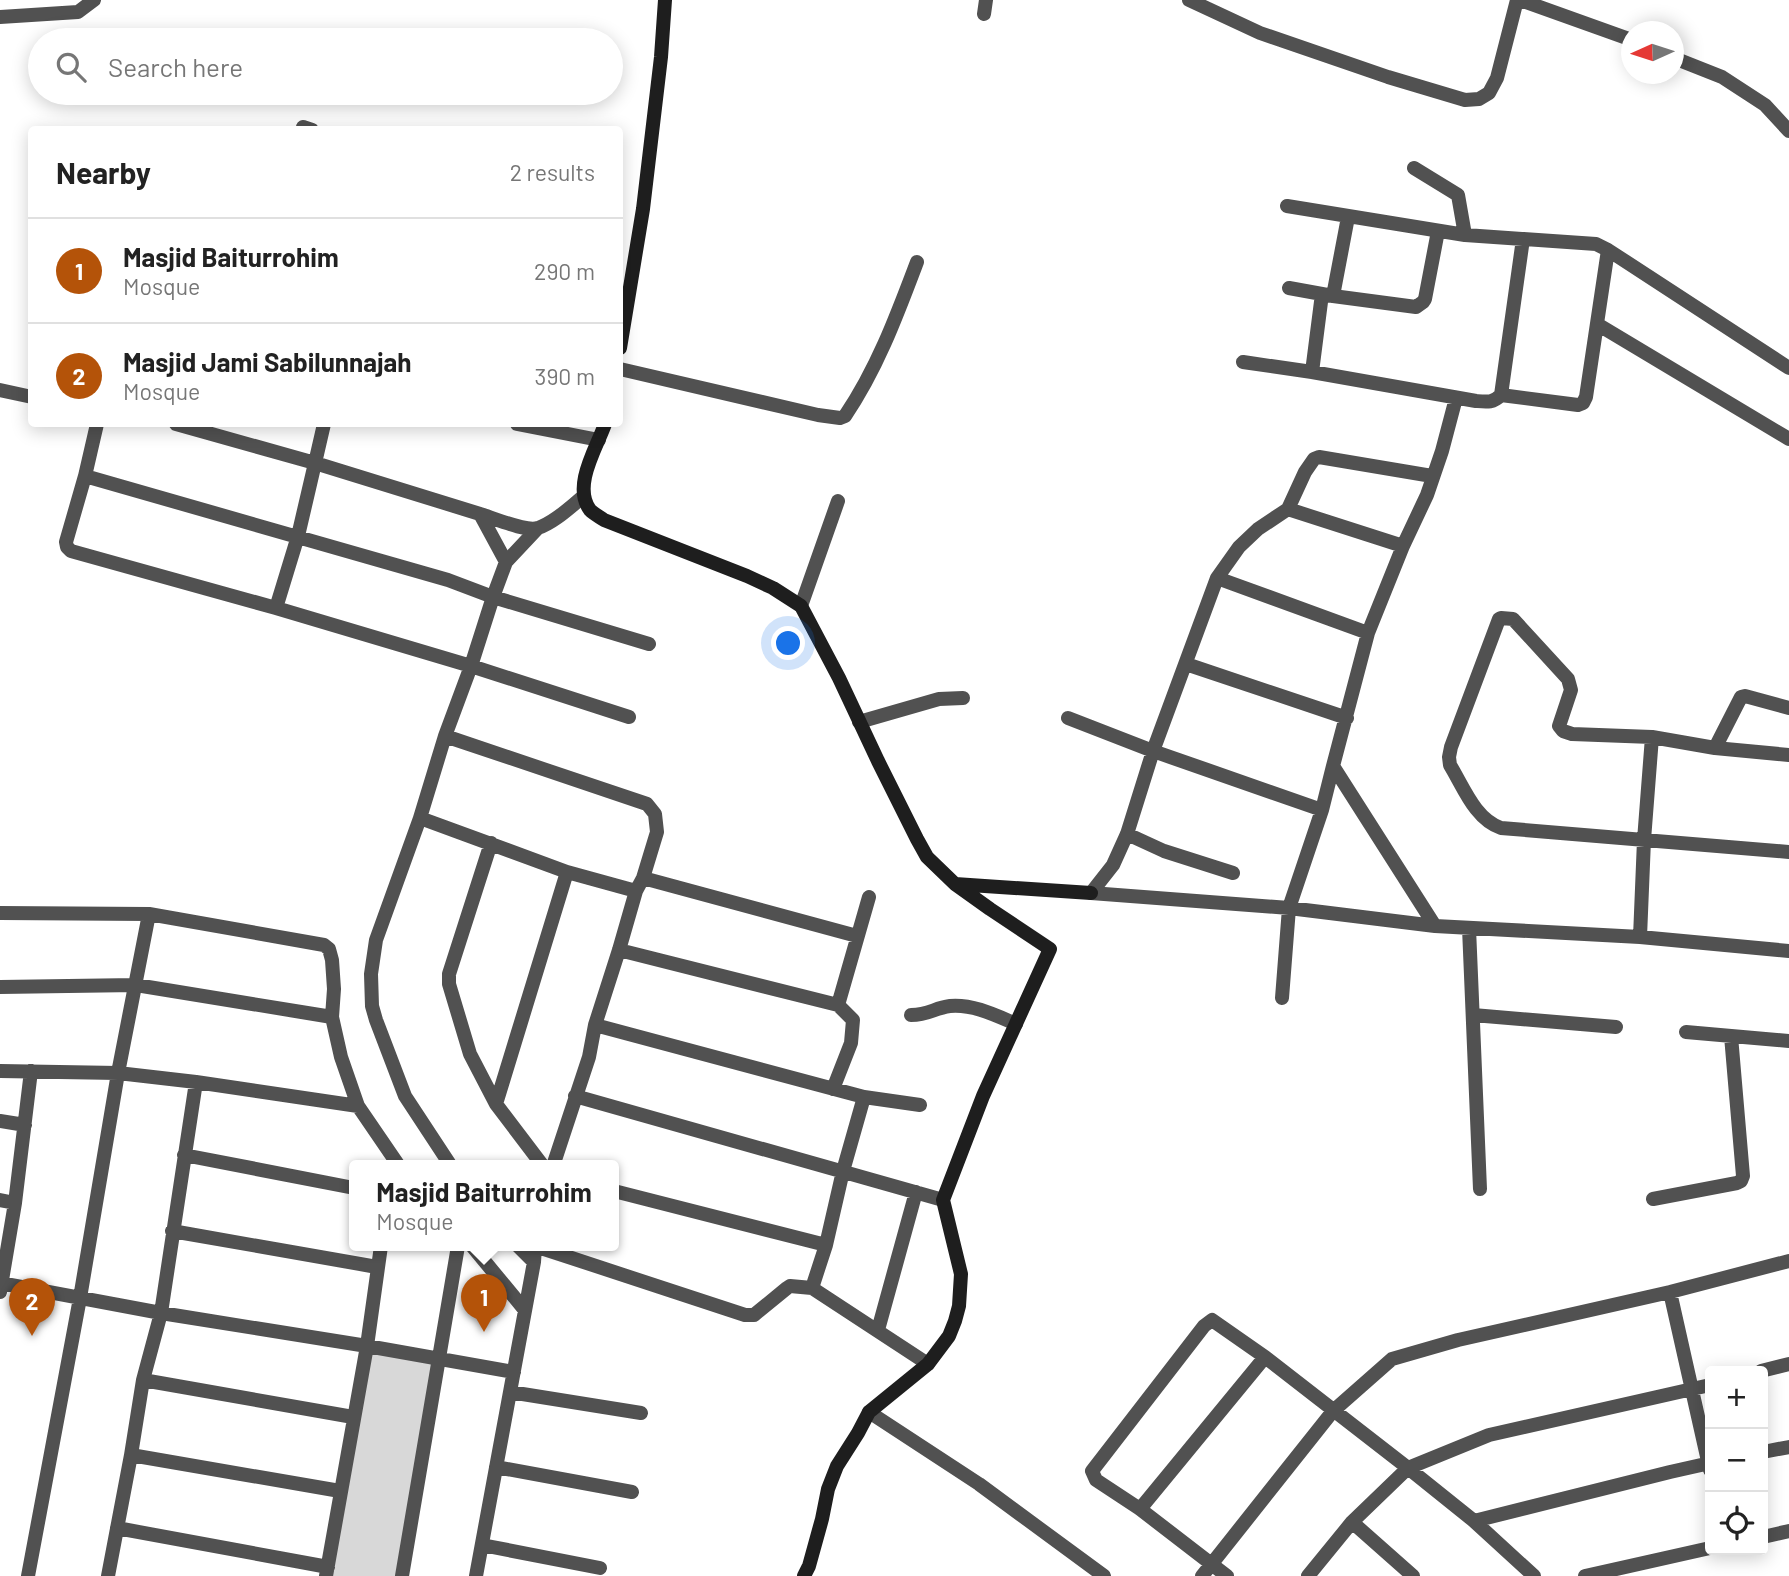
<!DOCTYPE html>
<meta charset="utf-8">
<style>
body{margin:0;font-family:Barlow,sans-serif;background:#f2f2f2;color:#222}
.controls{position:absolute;right:21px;bottom:21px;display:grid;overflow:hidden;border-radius:7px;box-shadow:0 4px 18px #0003}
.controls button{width:63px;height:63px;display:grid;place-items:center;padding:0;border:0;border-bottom:2px solid #e0e0e0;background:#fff;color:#222;font:35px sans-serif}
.compass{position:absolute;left:1621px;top:21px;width:63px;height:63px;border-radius:50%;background:#fff;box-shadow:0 4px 18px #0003;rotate:267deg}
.you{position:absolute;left:789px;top:644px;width:24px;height:24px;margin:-18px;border:5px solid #fff;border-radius:50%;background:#1a73e8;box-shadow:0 0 0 10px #1a73e833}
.badge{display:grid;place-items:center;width:46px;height:46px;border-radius:50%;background:#b45309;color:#fff;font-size:23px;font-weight:700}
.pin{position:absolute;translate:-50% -58px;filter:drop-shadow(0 2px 4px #0008)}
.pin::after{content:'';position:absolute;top:37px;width:24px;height:21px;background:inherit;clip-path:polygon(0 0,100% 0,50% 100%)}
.popup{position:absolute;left:349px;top:1160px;width:270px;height:91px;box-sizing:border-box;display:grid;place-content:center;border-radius:7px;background:#fff;filter:drop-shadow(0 2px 5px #0005);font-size:23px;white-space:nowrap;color:#767676}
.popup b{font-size:26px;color:#222}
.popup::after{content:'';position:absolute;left:50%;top:100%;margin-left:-14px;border:14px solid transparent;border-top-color:#fff}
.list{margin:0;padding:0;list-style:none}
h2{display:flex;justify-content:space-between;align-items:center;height:91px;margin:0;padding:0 28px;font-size:30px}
h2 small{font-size:23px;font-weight:400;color:#767676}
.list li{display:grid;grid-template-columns:46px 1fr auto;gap:21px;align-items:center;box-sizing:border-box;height:105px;padding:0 28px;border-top:2px solid #e0e0e0}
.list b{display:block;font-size:26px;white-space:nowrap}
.list p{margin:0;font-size:23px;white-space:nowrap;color:#767676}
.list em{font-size:23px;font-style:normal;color:#767676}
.icon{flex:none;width:38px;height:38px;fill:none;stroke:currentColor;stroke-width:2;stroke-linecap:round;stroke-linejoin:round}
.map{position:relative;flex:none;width:1789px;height:1576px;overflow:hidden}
.search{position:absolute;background:#fff;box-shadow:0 4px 18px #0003;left:28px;top:28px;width:595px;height:77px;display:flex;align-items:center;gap:18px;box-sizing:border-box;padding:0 24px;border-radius:38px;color:#767676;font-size:26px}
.panel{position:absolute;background:#fff;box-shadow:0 4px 18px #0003;left:28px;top:126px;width:595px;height:301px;border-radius:7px}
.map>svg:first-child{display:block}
.green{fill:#d8d8d8}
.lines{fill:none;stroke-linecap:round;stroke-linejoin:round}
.street{stroke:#515151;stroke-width:14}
.secondary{stroke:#1e1e1e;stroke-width:14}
</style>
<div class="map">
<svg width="1789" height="1576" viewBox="0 0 1789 1576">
<rect width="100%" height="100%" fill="#fff"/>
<path class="green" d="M366,1341L440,1354L400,1576H323Z"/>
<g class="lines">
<path class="street" d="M1189,0L1260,33L1388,77L1465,100L1479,99L1489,93L1497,78L1517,0
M1520,0L1632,40
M984,14L986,0
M0,17L78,12L94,0
M1674,58L1722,77L1765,105L1789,131
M303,127L312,130
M1414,168L1458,195L1465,235L1596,244L1608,250L1789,368
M1287,206L1465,235
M1289,288L1333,296L1416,307L1423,302L1425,299L1438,231
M1333,296L1348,217
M1597,324L1789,439
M1243,362L1312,372L1476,401C1487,402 1493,403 1501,395L1523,239
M620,369L818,415L840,418L845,416C877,369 897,315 917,262
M1312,372L1322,294
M0,390L32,397
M1501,395L1578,405L1583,403L1586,397L1608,250
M97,424L85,476L66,542L67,547L71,551L276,608
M176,424L315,463L324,424
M517,424L599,440
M85,476L448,580L493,597L649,644
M1288,509L1403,546
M480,514L315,463L298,536L276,608L471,666L629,717
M506,562L480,514C494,518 525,532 538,528C555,522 570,507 584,496
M1217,578L1368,633
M801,606L838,501
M1186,664L1347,718
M1789,708L1745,696L1741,697L1715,748L1652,737L1572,734L1563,731L1559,726L1571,690L1568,679L1513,619L1501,618L1499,619L1451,747L1449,757L1450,765C1464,788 1475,819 1501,828L1789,852
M1068,718L1153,751L1322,810
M859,722L939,699L963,698
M445,736L647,804L655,814L657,832L643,878L636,891L619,950L595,1025L589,1057L553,1166
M1715,748L1789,755
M420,818L567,872L636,891
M1127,834L1164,851L1233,873
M491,843L449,974V984L470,1054L496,1104L543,1166
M643,878L857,936
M1091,893L1289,908L1435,926L1640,937L1789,951
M1091,893L1113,865L1127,834L1153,751L1217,578L1239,547L1258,529L1288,509L1305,472L1314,459L1319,457L1432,476
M0,913L149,914L324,945L329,949L332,960L334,989L332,1017L341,1057L358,1106L399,1166
M1435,926L1333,766L1368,633L1403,546L1427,495L1442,451L1456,398
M1469,928L1480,1189
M1640,937L1644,840L1652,737
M619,950L838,1005L869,897
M0,987L136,985L332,1017
M1282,998L1289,908L1322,810L1333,766
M911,1015C929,1015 934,1008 950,1006C973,1004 995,1015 1016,1024
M1473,1015L1616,1027
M595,1025L864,1097
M1686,1032L1789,1041
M0,1071L118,1073L196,1082L161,1313L143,1380L131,1455L108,1576
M196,1082L358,1106
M833,1089L851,1043L853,1020L838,1005
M575,1096L943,1200
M496,1104L567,872
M920,1105L864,1097L843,1171L826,1245L812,1288L928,1364
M0,1121L25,1125
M184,1155L354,1188
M451,1166L405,1096L376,1020L372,1006L371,974L376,940L420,818L445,736L471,666L493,597L506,562L537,529
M614,1191L826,1245
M1653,1199L1737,1183L1741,1181L1743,1176L1731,1036
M0,1200L15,1203L0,1292
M15,1203L31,1071
M172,1231L377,1267
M472,1246L524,1309
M518,1246L534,1262
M535,1246L745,1315H754L787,1288L790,1286L812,1288
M0,1283L161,1313L367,1346L514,1372
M1670,1292L1710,1470
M878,1330L916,1192
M1761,1371L1789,1364
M143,1380L353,1417
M510,1392L641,1413
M869,1412L979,1484L1104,1576
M1763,1452L1789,1447
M131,1455L340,1491
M496,1467L632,1492
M1140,1509L1265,1357
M1474,1521L1670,1472L1710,1463
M1352,1522L1413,1576
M117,1528L328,1567
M1763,1537L1789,1531
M482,1545L600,1568
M28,1576L80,1298L118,1073L149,914
M326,1576L367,1346L381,1246
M402,1576L458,1246
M476,1576L534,1262L535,1246
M1202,1576L1333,1411L1392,1359L1458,1340L1670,1292L1789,1261
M1227,1576L1140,1509L1096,1480L1092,1471L1204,1326L1212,1320L1265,1357L1408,1468L1474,1521L1534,1576
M1308,1576L1352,1522L1408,1468L1489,1435L1710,1385
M1585,1576L1710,1548"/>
<path class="secondary" d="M620,348L643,209L661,57L665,0
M605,424C597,447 572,486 590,510C594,514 600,517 604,520L747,576L773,588L801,606L839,678L878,761L917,839L927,857L955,884L1091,893
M804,1576L809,1566L822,1519L828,1489L837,1466L858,1433L869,1412L928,1364L949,1336L955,1321L959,1306L961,1274L943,1200L983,1096L1050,949L990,909L955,884"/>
</g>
</svg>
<div class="controls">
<button>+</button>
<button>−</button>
<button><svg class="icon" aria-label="locate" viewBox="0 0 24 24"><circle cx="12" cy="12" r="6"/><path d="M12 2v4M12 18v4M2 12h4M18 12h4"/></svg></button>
</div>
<svg class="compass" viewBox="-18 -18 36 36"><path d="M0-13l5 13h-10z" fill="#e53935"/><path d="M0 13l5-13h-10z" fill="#767676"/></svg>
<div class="you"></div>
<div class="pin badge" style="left:484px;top:1332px">1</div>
<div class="popup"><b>Masjid Baiturrohim</b>Mosque</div>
<div class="pin badge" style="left:32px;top:1336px">2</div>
<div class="search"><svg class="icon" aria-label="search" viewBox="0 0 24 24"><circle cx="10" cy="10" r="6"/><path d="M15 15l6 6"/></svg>Search here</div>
<section class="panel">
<h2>Nearby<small>2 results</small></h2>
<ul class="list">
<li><span class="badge">1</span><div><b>Masjid Baiturrohim</b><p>Mosque</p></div><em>290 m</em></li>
<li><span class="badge">2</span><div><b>Masjid Jami Sabilunnajah</b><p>Mosque</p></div><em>390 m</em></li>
</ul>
</section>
</div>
